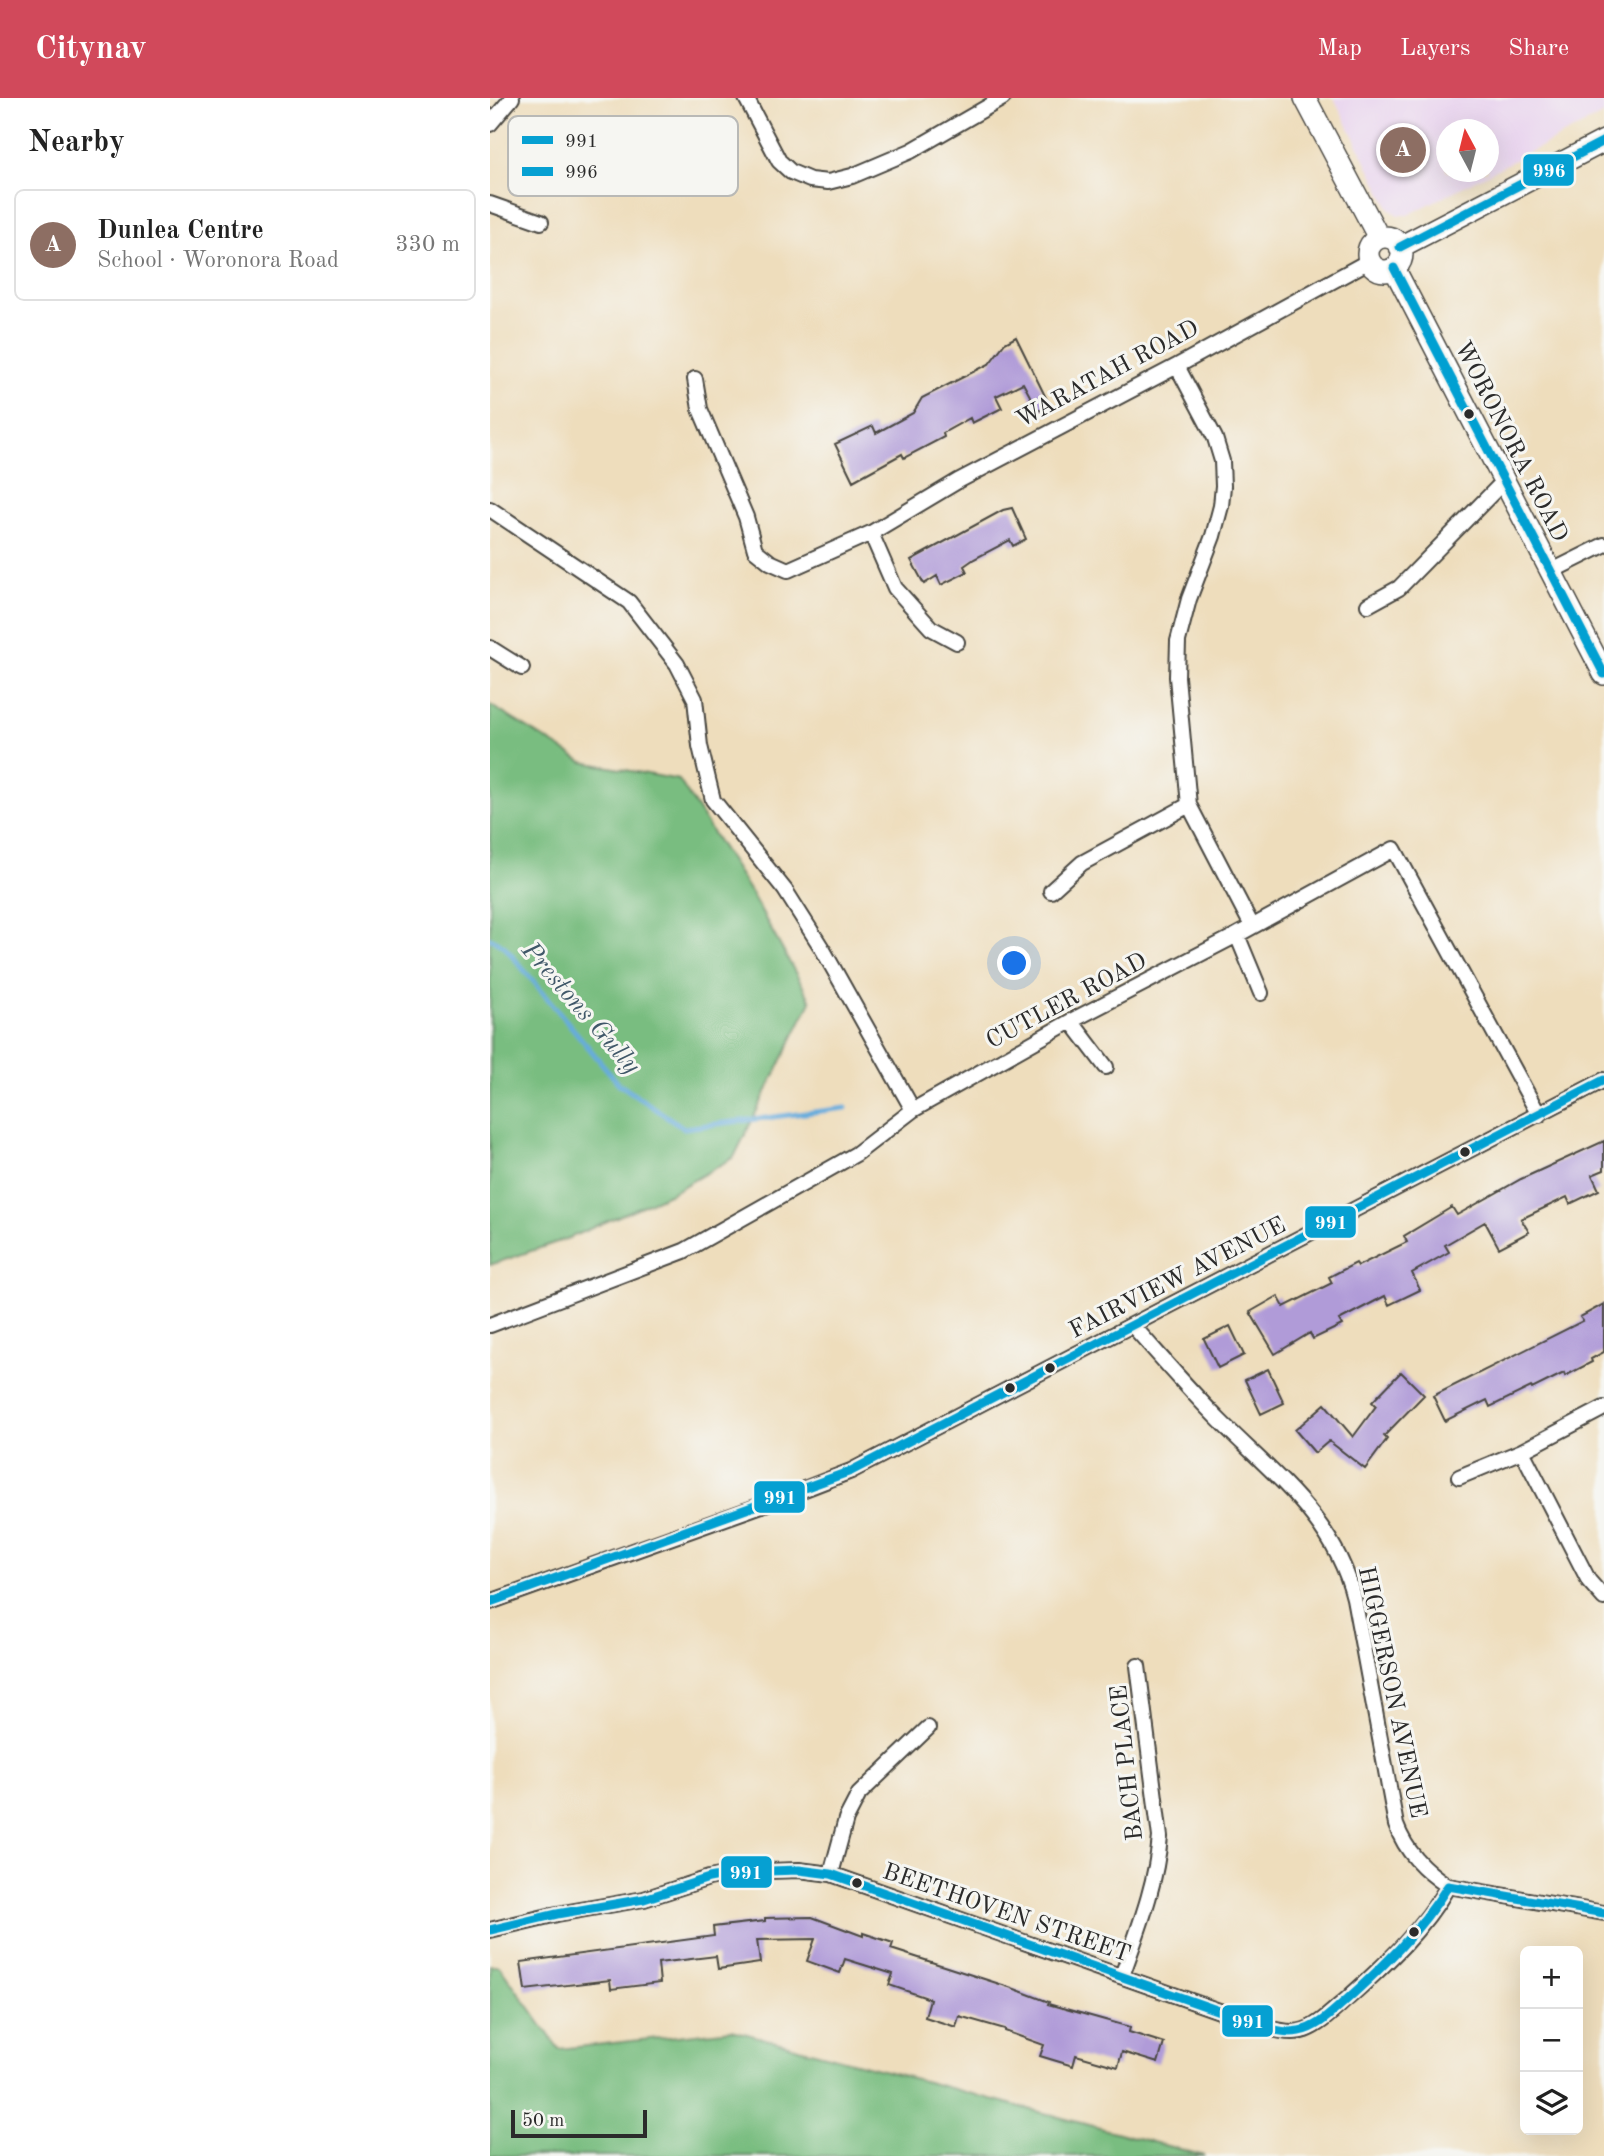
<!DOCTYPE html>
<meta charset="utf-8">
<style>
body{margin:0;font-family:"Old Standard TT",serif;background:#f2f2f2;color:#222}
.controls{position:absolute;right:21px;bottom:21px;display:grid;overflow:hidden;border-radius:10px;box-shadow:0 7px 28px #0002}
.controls button{width:63px;height:63px;display:grid;place-items:center;padding:0;border:0;border-bottom:2px solid #e0e0e0;background:#fff;color:#222;font:35px sans-serif}
.compass{position:absolute;left:946px;top:21px;width:63px;height:63px;border-radius:50%;background:#fff;box-shadow:0 7px 28px #0002;rotate:353deg}
.scale{position:absolute;left:21px;bottom:18px;width:136px;box-sizing:border-box;padding-left:7px;border:4px solid #2b2b2b;border-top:0;font-size:19px;line-height:24px;white-space:nowrap;color:#2b2b2b;-webkit-text-stroke:5px #f6f6f2;paint-order:stroke}
.you{position:absolute;left:525px;top:866px;width:24px;height:24px;margin:-18px;border:5px solid #fff;border-radius:50%;background:#1a73e8;box-shadow:0 0 0 10px #1a73e833}
.badge{display:grid;place-items:center;width:46px;height:46px;border-radius:50%;background:#d1495b;color:#fff;font-size:23px;font-weight:700}
.pin{position:absolute;translate:-50% -50%;border:4px solid #fff;box-shadow:0 2px 7px #0006}
.list{margin:0;padding:0;list-style:none}
h2{display:flex;justify-content:space-between;align-items:center;height:91px;margin:0;padding:0 28px;font-size:30px}
h2 small{font-size:23px;font-weight:400;color:#767676}
.list li{display:grid;grid-template-columns:46px 1fr auto;gap:21px;align-items:center;box-sizing:border-box;height:112px;margin:0 14px 14px;padding:0 14px;border:2px solid #e0e0e0;border-radius:10px}
.list b{display:block;font-size:26px;white-space:nowrap}
.list p{margin:0;font-size:23px;white-space:nowrap;color:#767676}
.list em{font-size:23px;font-style:normal;color:#767676}
.icon{flex:none;width:38px;height:38px;fill:none;stroke:currentColor;stroke-width:2;stroke-linecap:round;stroke-linejoin:round}
.map{position:relative;flex:none;width:1114px;height:2058px;overflow:hidden}
header{display:flex;align-items:center;gap:42px;box-sizing:border-box;height:98px;padding:0 35px;background:#d1495b;color:#fff}
header strong{font-size:33px}
nav{display:flex;gap:38px;margin-inline-start:auto;font-size:24px}
main{display:flex}
aside{flex:1;background:#fff}
.map>svg:first-child{display:block}
.built{fill:#e8d2ee;fill-rule:evenodd}
.forest{fill:#79bd80;stroke:#527456;stroke-width:2}
.lines{fill:none;stroke-linecap:round;stroke-linejoin:round}
.stream{stroke:#66acdc;stroke-width:5}
.building{fill:#b09bd8}
.street-casing{stroke:#484641;stroke-width:18}
.secondary-casing{stroke:#484641;stroke-width:24}
.street{stroke:#fff;stroke-width:14}
.secondary{stroke:#fff;stroke-width:21}
.bus-1-casing{stroke:#f6f6f2;stroke-width:14}
.bus-2-casing{stroke:#f6f6f2;stroke-width:14}
.bus-1{stroke:#06a0d2;stroke-width:9}
.bus-2{stroke:#06a0d2;stroke-width:9}
.bus-dot{fill:#2b2b2b;stroke:#f6f6f2;stroke-width:2.5}
.labels{text-anchor:middle;stroke-width:6;stroke-linejoin:round;paint-order:stroke}
.street-label{font-size:24px;fill:#2b2b2b;stroke:#f6f6f2}
.water-label{font-size:26px;font-style:italic;fill:#405869;stroke:#f6f6f2}
.key{fill:#f6f6f2;stroke:#b9b9b6;stroke-width:2}
.key-label{font-size:19px;fill:#2b2b2b}
.line-badge{stroke:#f6f6f2;stroke-width:2.5}
.badge-label{font-size:19px;text-anchor:middle;font-weight:bold;fill:#fff}
</style>
<header>
<strong>Citynav</strong>
<nav><a>Map</a><a>Layers</a><a>Share</a></nav>
</header>
<main>
<aside>
<h2>Nearby<small></small></h2>
<ul class="list">
<li><span class="badge" style="background:#8d6e63">A</span><div><b>Dunlea Centre</b><p>School · Woronora Road</p></div><em>330 m</em></li>
</ul>
</aside>
<div class="map">
<svg width="1114" height="2058" viewBox="0 0 1114 2058">
<rect width="100%" height="100%" fill="#f6f6f2"/>
<filter id="ink" filterUnits="userSpaceOnUse"><feTurbulence type="fractalNoise" baseFrequency=".0143" numOctaves="2"/><feDisplacementMap in="SourceGraphic" scale="14" xChannelSelector="R" yChannelSelector="G"/><feConvolveMatrix kernelMatrix="1 2 1 2 8 2 1 2 1" color-interpolation-filters="sRGB"/></filter>
<filter id="wash" filterUnits="userSpaceOnUse"><feTurbulence type="fractalNoise" baseFrequency=".00686" numOctaves="4" result="noise"/><feDisplacementMap in="SourceGraphic" scale="28" xChannelSelector="R" yChannelSelector="G"/><feGaussianBlur stdDeviation="1.57" result="paint"/><feColorMatrix in="noise" values="0 0 0 0 0 0 0 0 0 0 0 0 0 0 0 0 0 1.4 0 .05"/><feComposite in="paint" operator="in"/></filter>
<g filter="url(#wash)">
<rect width="100%" height="100%" fill="#eeddbc"/>
<path class="built" d="M844,0H1114V16L918,117H908L900,111ZM956,32H998V74H956Z"/>
<path class="forest" d="M0,607L93,664L189,682L262,797L321,903L244,1059L181,1095L79,1140L0,1167Z
M0,1867H9L69,1951L242,1932L715,2058H0Z"/>
<g class="lines">
<path class="stream" d="M0,840L14,848L129,986L194,1030L356,1010"/>
</g>
<g id="blocks">
<path class="building" d="M526,239L560,308L548,313L533,285L506,298L512,310L482,325L480,320L453,335L454,339L414,360L412,356L363,383L345,346L383,328L386,335L423,315L432,300L499,266L515,245Z
M522,410L536,441L523,448L520,442L484,461L474,468L477,474L451,487L447,478L434,486L421,462L513,412Z
M1114,1043V1072L1102,1077L1109,1092L1080,1106L1077,1099L1031,1121L1039,1134L1009,1150L995,1124L955,1147L959,1154L922,1175L930,1192L899,1207L895,1198L849,1222L852,1227L823,1241L820,1235L785,1256L760,1214L788,1198L794,1209L842,1185L839,1179L866,1165L868,1168L917,1144L914,1138L962,1109L967,1117L1031,1081Z
M1114,1206V1254L1101,1261L1102,1264L1075,1278L1074,1275L1042,1291L1041,1289L1000,1309L997,1302L955,1323L943,1298L1093,1223L1090,1219Z
M740,1228L754,1257L728,1270L714,1241Z
M778,1271L794,1305L771,1316L755,1282Z
M911,1274L934,1297L894,1338L897,1341L875,1371L839,1343L825,1355L805,1332L835,1306L863,1339L886,1308L882,1304Z
M322,1819L373,1838V1835L403,1845L401,1851L522,1890L559,1904L558,1906L640,1929L639,1934L674,1945L668,1965L632,1954L628,1969L586,1957L583,1968L550,1958L554,1947L515,1933V1931L469,1918L466,1929L435,1919L440,1901L399,1887L403,1876L355,1861L350,1875L317,1863L325,1841L267,1842L270,1865L228,1871L226,1858L168,1865L170,1885L121,1891L120,1882L35,1892L31,1864L224,1838L223,1829L275,1823V1820Z"/>
</g>
</g>
<g filter="url(#ink)">
<use href="#blocks" fill-opacity="0" stroke="#484641" stroke-width="2"/>
<g class="lines">
<g class="street-casing">
<path id="street" d="M256,0L289,63L301,74L320,82L338,84L362,78L421,53L513,0
M0,26L22,0
M0,106L51,124
M687,268L725,340L732,363L733,388L731,408L723,438L699,501L688,543L687,579L699,707L762,828
M205,281L210,311L256,419L265,452L280,464L298,472L381,435L468,383L687,268L879,163
M0,411L139,504L187,566L205,601L210,648L223,702L295,792L333,852L423,1012
M381,435L405,490L441,530L467,544
M1060,474L1114,447
M878,507L909,490L1013,384
M0,550L32,570
M561,793L592,765L699,707
M747,837L771,895
M581,923L616,969
M0,1227L194,1153L366,1056L423,1012L581,923L747,837L904,751L1049,1017
M643,1228C672,1260 700,1293 730,1323C785,1378 845,1422 864,1500L906,1727C916,1754 934,1772 958,1788L1114,1815
M1032,1353L1099,1483L1114,1500
M969,1379L1032,1353L1114,1310
M0,1504L286,1402L361,1373L1114,982
M341,1776L356,1721L369,1696L438,1630
M0,1832L67,1816L154,1801L219,1780L251,1774L309,1772L341,1776L752,1921C769,1926 797,1939 815,1932C831,1926 845,1911 858,1900C896,1866 933,1832 958,1788
M632,1878C648,1832 666,1788 670,1739L648,1568"/>
</g>
<g class="secondary-casing">
<path id="secondary" d="M815,0L889,140
M878 156a17 17 0 1 1 34 0a17 17 0 1 1-34 0Z
M910,149L1114,43
M904,170L1114,576"/>
</g>
<use href="#street" class="street"/>
<use href="#secondary" class="secondary"/>
<g class="bus-1-casing">
<path id="bus-1" d="M0,1504L361,1373L1114,982
M958,1788L1114,1815
M0,1832L67,1816L154,1801L219,1780L251,1774L309,1772L341,1776L752,1921C770,1927 790,1937 809,1933C827,1930 841,1915 854,1904C893,1869 930,1833 958,1788"/>
</g>
<g class="bus-2-casing">
<path id="bus-2" d="M910,149L1114,43
M904,170L1114,576"/>
</g>
<use href="#bus-1" class="bus-1"/>
<use href="#bus-2" class="bus-2"/>
</g>
</g>
<g class="bus-dot">
<circle cx="979" cy="316" r="6"/>
<circle cx="975" cy="1054" r="6"/>
<circle cx="560" cy="1270" r="6"/>
<circle cx="520" cy="1290" r="6"/>
<circle cx="367" cy="1785" r="6"/>
<circle cx="924" cy="1834" r="6"/>
</g>
<g class="labels">
<g class="street-label">
<text transform="translate(617 275) rotate(-28)" y="8">WARATAH ROAD</text>
<text transform="translate(1022 343) rotate(63)" y="8">WORONORA ROAD</text>
<text transform="translate(576 902) rotate(-28)" y="8">CUTLER ROAD</text>
<text transform="translate(687 1179) rotate(-27)" y="8">FAIRVIEW AVENUE</text>
<text transform="translate(903 1594) rotate(78)" y="8">HIGGERSON AVENUE</text>
<text transform="translate(636 1665) rotate(-96)" y="8">BACH PLACE</text>
<text transform="translate(517 1814) rotate(19)" y="8">BEETHOVEN STREET</text>
</g>
<g class="water-label">
<text transform="translate(92 909) rotate(49)" y="9">Prestons Gully</text>
</g>
</g>
<rect x="18" y="18" width="230" height="80" rx="10" class="key"/>
<rect x="32" y="38" width="31" height="8" fill="#06a0d2"/>
<rect x="32" y="69" width="31" height="9" fill="#06a0d2"/>
<g class="key-label">
<text x="75" y="49">991</text>
<text x="75" y="80">996</text>
</g>
<g class="line-badge">
<rect x="1032" y="55" width="53" height="34" rx="7" fill="#06a0d2"/>
<rect x="814" y="1107" width="53" height="34" rx="7" fill="#06a0d2"/>
<rect x="263" y="1382" width="53" height="34" rx="7" fill="#06a0d2"/>
<rect x="230" y="1757" width="53" height="34" rx="7" fill="#06a0d2"/>
<rect x="731" y="1906" width="53" height="34" rx="7" fill="#06a0d2"/>
</g>
<g class="badge-label">
<text x="1059" y="79">996</text>
<text x="841" y="1131">991</text>
<text x="290" y="1406">991</text>
<text x="256" y="1781">991</text>
<text x="758" y="1930">991</text>
</g>
</svg>
<div class="controls">
<button>+</button>
<button>−</button>
<button><svg class="icon" aria-label="layers" viewBox="0 0 24 24"><path d="M12 4l9 5-9 5-9-5zM3 14l9 5 9-5"/></svg></button>
</div>
<svg class="compass" viewBox="-18 -18 36 36"><path d="M0-13l5 13h-10z" fill="#e53935"/><path d="M0 13l5-13h-10z" fill="#767676"/></svg>
<div class="scale">50 m</div>
<div class="you"></div>
<div class="pin badge" style="left:913px;top:52px;background:#8d6e63">A</div>
</div>
</main>
